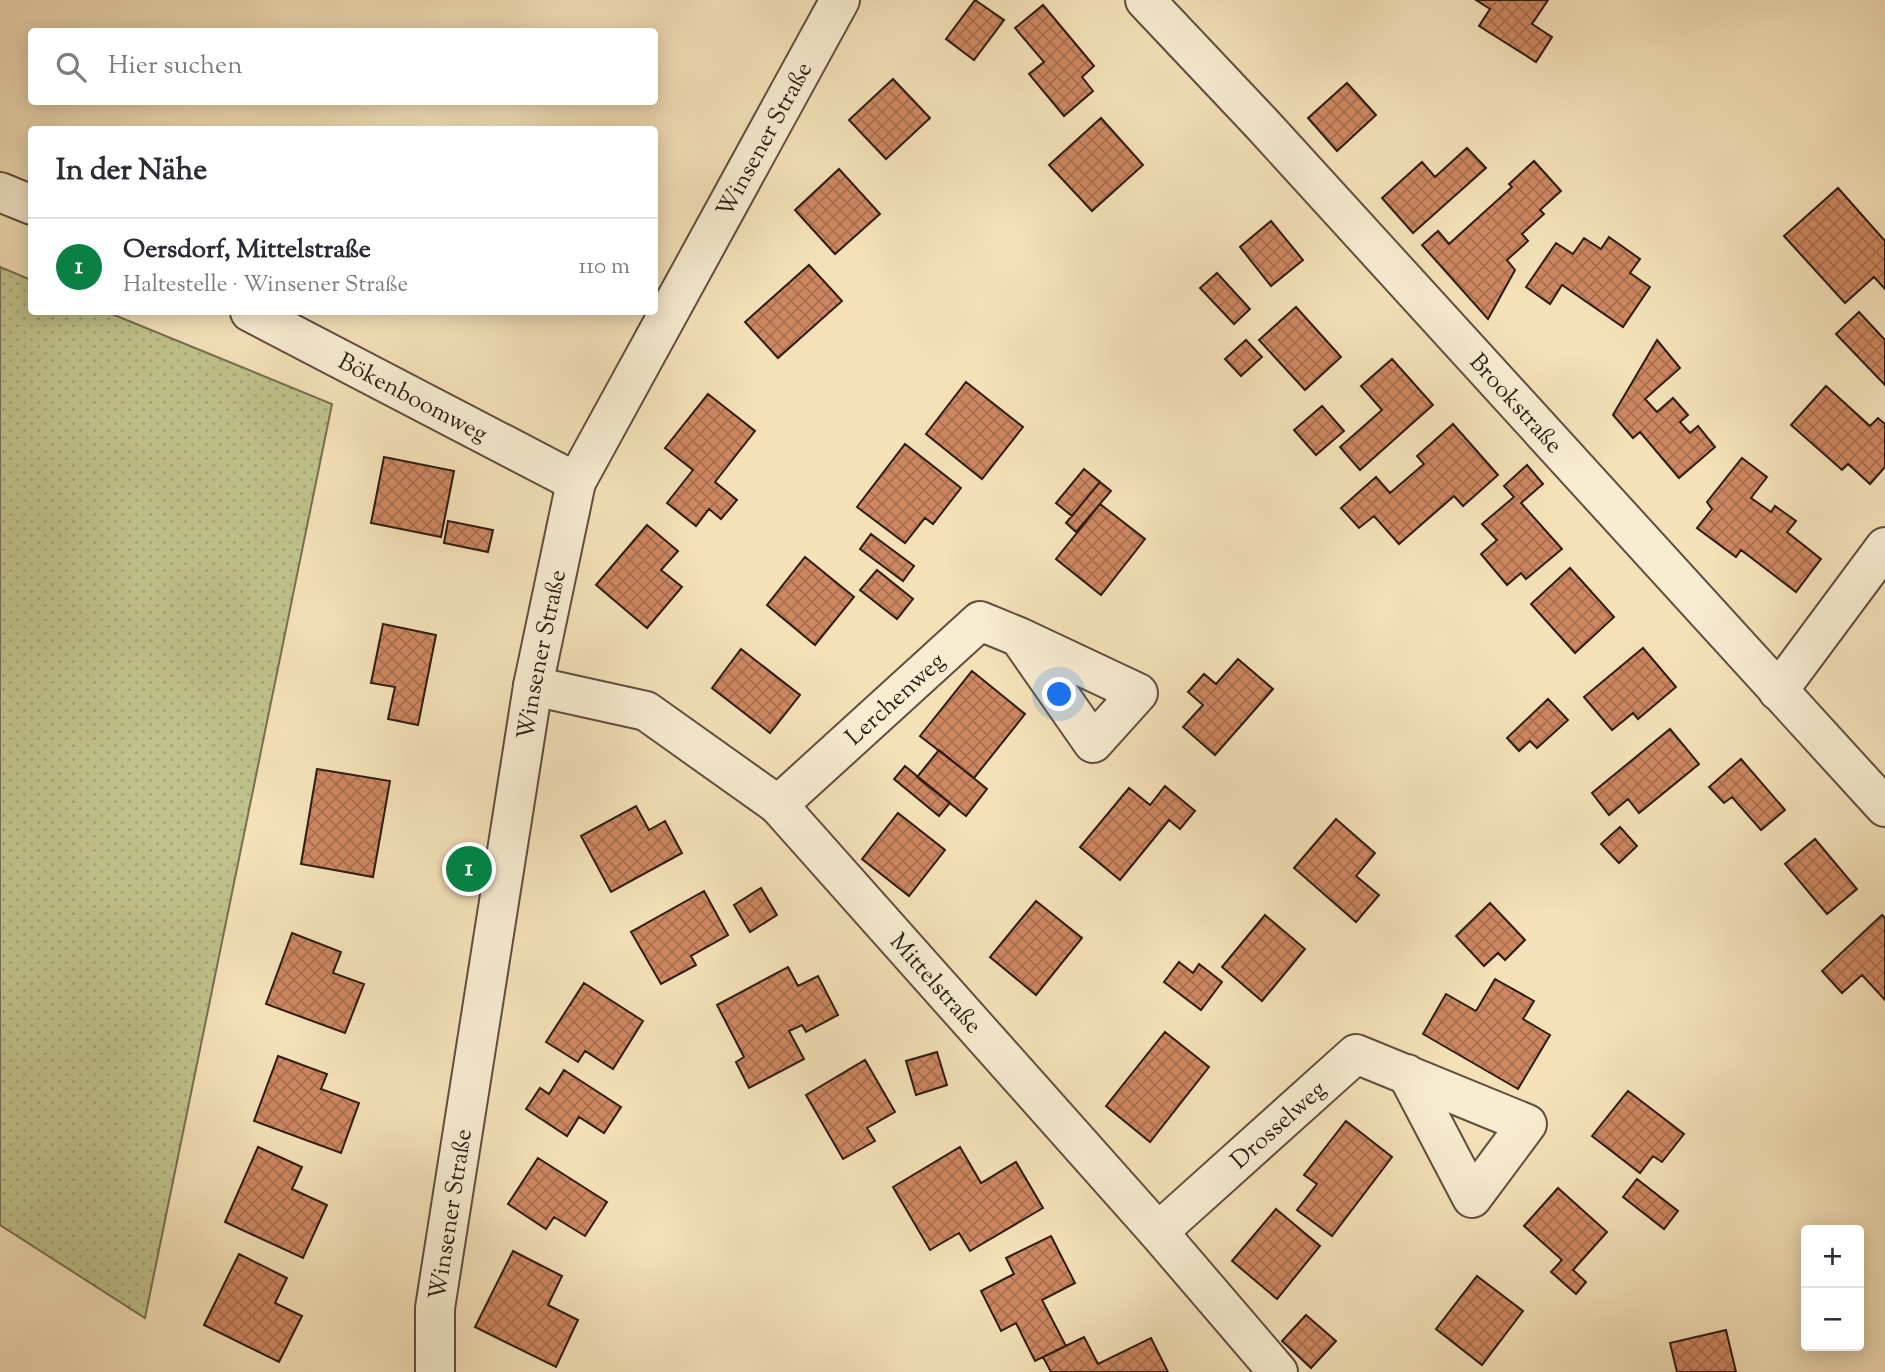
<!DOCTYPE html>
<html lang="de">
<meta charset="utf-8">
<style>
body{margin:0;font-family:"Sorts Mill Goudy",serif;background:#f2f2f3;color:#2b2b33}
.controls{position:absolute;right:21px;bottom:21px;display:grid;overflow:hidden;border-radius:7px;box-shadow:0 4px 18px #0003}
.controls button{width:63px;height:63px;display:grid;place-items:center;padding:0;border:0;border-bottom:2px solid #e1e1e2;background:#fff;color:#2b2b33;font:35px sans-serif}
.you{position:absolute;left:1060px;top:695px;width:24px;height:24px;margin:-18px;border:5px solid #fff;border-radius:50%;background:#1a73e8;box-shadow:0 0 0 10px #1a73e833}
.badge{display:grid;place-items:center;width:46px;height:46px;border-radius:50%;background:#0b8043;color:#fff;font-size:23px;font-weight:700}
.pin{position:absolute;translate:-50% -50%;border:4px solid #fff;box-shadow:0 2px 7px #0006}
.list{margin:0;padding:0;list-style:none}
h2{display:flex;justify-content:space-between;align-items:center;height:91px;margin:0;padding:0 28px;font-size:30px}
h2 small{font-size:23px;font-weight:400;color:#7c7c81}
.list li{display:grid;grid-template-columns:46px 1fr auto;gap:21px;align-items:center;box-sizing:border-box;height:98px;padding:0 28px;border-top:2px solid #e1e1e2}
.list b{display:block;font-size:26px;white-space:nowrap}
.list p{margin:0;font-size:23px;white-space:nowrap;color:#7c7c81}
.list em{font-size:23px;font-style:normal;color:#7c7c81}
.icon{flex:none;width:38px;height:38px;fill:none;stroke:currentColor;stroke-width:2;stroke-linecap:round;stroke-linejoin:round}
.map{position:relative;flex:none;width:1885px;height:1372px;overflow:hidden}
.search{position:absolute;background:#fff;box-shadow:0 4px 18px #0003;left:28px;top:28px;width:630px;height:77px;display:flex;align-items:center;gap:18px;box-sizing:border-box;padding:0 24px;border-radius:7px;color:#7c7c81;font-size:26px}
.panel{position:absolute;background:#fff;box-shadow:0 4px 18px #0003;left:28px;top:126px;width:630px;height:189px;border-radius:7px}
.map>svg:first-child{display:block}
.grass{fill:url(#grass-dots);stroke:#766f50;stroke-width:2}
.building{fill:url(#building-cross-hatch);stroke:#2d1c14;stroke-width:2}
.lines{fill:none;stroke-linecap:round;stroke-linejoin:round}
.minor-casing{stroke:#5f4d3d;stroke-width:42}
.minor{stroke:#f8ecd1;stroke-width:38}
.labels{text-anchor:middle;stroke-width:6;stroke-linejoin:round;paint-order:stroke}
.street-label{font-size:24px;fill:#2d1c14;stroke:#f8ecd1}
</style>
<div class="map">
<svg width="1885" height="1372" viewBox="0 0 1885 1372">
<defs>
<pattern id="grass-dots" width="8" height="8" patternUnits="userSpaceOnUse" patternTransform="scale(1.75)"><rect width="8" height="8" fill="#c0c28b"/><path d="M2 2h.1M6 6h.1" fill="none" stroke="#a5a677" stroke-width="1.8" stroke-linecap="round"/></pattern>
<pattern id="building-cross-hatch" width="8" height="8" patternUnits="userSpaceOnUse" patternTransform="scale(1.75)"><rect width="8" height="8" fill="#ce8861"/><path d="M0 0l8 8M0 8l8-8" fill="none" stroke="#a86e4f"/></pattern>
</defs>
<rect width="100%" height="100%" fill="#f4e1b8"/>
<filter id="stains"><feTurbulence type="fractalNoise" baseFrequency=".00286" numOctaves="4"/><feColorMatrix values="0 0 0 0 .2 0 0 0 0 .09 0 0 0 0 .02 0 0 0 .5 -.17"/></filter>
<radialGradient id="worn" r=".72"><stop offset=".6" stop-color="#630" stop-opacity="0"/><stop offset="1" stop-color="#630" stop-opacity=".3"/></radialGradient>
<path class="grass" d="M0,267L31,280L32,312H107L332,404L145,1318L0,1225Z"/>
<path class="building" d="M975,0L1004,20L974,60L946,39Z
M1476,0H1548L1532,24L1552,37L1536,62L1479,26L1490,9Z
M1043,5L1094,66L1082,77L1093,91L1064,116L1029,74L1044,62L1015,28Z
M893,79L930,118L886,159L849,120Z
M1347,83L1376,115L1337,151L1308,118Z
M1101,118L1143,165L1092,211L1049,165Z
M1467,148L1486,168L1413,233L1382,198L1422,162L1435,177Z
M1534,161L1561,191L1540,210L1544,214L1522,234L1528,241L1507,260L1515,270L1488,319L1422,245L1438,231L1449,244L1512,187L1509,184Z
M839,169L880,214L835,254L795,210Z
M1838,188L1885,241V289L1874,277L1845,303L1784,236Z
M1271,221L1303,260L1271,286L1240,247Z
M1609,237L1640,259L1630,273L1650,287L1623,327L1562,285L1550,304L1526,287L1556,243L1573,254L1584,238L1601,249Z
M809,265L842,301L778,358L745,322Z
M1217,273L1250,309L1234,324L1200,288Z
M1296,307L1341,357L1305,390L1259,340Z
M1859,312L1885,340V385L1836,334Z
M1246,340L1262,357L1241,376L1225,359Z
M1657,340L1680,368L1645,399L1657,412L1673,398L1688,415L1680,422L1690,433L1698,426L1715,447L1679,478L1640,432L1633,438L1613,415Z
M1392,359L1433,405L1360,470L1340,447L1382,410L1361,386Z
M966,382L1023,427L982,479L926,434Z
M1826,386L1870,426L1878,418L1885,424V467L1870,484L1848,464L1842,470L1791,425Z
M708,394L755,431L715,482L737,500L721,519L709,509L696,526L667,503L693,470L665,448Z
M1322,406L1344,431L1316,455L1294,430Z
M1453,424L1498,475L1463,506L1454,496L1399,544L1374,516L1359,528L1341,508L1376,477L1390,493L1424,464L1417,456Z
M905,444L961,488L933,524L925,518L905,543L857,507Z
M384,457L454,471L441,537L371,523Z
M1742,458L1767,477L1751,498L1771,512L1775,506L1796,521L1787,532L1821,559L1796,592L1741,550L1736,557L1697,528L1712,509L1707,502Z
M1527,465L1543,484L1521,503L1562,549L1526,579L1521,573L1507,585L1481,554L1497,540L1482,524L1514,497L1504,486Z
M1084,469L1100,482L1072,516L1056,503Z
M1100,482L1111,491L1076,532L1066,523Z
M1100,504L1145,539L1101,595L1056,559Z
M448,521L493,530L488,552L444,543Z
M647,525L678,551L661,570L682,587L647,628L596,585Z
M871,534L914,566L903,581L860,549Z
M805,557L854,597L815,645L767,605Z
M1570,568L1614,617L1575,653L1531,604Z
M877,570L913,599L897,619L860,590Z
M383,624L436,635L418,725L388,719L395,687L371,683Z
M1643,648L1676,687L1638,719L1633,713L1612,730L1584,697Z
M741,649L800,695L770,733L712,688Z
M1238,659L1273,689L1215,755L1183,727L1203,705L1188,692L1204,674L1216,684Z
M972,671L1025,714L974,778L920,736Z
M1548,699L1568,720L1537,748L1530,741L1519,751L1507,738Z
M1670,729L1699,764L1639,813L1628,799L1609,815L1592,793Z
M939,750L987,789L966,816L917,777Z
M1741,759L1785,810L1761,830L1732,797L1724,803L1709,787Z
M905,766L950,803L939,816L894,779Z
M317,769L390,781L373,877L301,864Z
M1165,786L1195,811L1180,829L1169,820L1120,880L1080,847L1129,788L1150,805Z
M636,806L649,830L665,821L682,853L611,892L581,836Z
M898,813L945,850L909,896L862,859Z
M1336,819L1375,853L1356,876L1379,895L1356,922L1294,868Z
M1620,827L1637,846L1619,863L1601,844Z
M1815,839L1857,889L1827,914L1785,864Z
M761,888L777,915L750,932L734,905Z
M704,891L728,935L691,956L696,965L661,984L631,932Z
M1036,901L1082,938L1036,995L990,957Z
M1490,903L1525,940L1505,960L1498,953L1484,966L1456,936Z
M1265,915L1305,949L1262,1001L1222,967Z
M1882,915L1885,918V1000L1862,975L1842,993L1822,971Z
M292,933L341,952L333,973L364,984L345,1033L266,1004Z
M1179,962L1193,973L1199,964L1222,982L1201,1010L1164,982Z
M788,967L798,986L818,976L838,1015L806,1032L802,1025L789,1031L804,1059L749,1088L736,1062L744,1057L717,1005Z
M1495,979L1534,1001L1523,1019L1550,1035L1518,1089L1423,1034L1446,994L1476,1011Z
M584,983L643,1021L613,1069L585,1051L578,1062L546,1042Z
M1165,1032L1209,1067L1150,1142L1106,1106Z
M937,1052L947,1085L916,1095L906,1061Z
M278,1056L327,1074L321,1089L359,1103L341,1153L254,1121Z
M865,1060L895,1112L867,1128L875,1141L843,1159L806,1095Z
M564,1070L621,1107L604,1133L579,1117L567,1136L526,1109L540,1088L549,1094Z
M1628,1091L1684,1134L1662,1162L1653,1156L1640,1173L1592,1136Z
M1346,1121L1392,1157L1332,1236L1297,1210L1317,1184L1304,1175Z
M258,1147L302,1167L292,1189L327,1205L303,1258L225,1222Z
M960,1147L981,1183L1016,1162L1043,1208L970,1251L959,1233L930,1250L893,1187Z
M538,1158L607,1202L585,1236L554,1217L546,1229L508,1204Z
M1637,1179L1678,1211L1664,1229L1623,1197Z
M1558,1188L1607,1232L1573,1270L1586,1282L1576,1294L1551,1272L1562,1260L1524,1226Z
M1276,1209L1320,1246L1277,1299L1232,1261Z
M1051,1236L1075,1283L1042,1300L1066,1346L1035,1361L1016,1323L1001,1331L981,1291L1014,1274L1006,1258Z
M513,1251L562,1276L548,1305L578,1320L556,1367L475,1327Z
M239,1254L287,1278L275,1303L302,1316L279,1362L204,1325Z
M1477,1276L1523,1311L1482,1365L1436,1329Z
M1306,1315L1336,1341L1311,1368L1282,1341Z
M1726,1330L1736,1372H1677L1670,1343Z
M1084,1337L1098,1364L1151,1338L1168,1372H1051L1043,1357Z"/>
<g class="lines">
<g class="minor-casing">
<g id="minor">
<path id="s1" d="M1145,0L1262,124L1885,807"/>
<path d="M0,192L32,205"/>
<path id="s2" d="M250,312L576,482"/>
<path id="s3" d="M533,686L646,711L778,805L1158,1232L1278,1372"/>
<path d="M1778,691L1885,547"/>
<path id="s4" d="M778,805L980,621L1019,637L1093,743L1138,693L1019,637"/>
<path id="s5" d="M1158,1232L1356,1054L1527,1124L1472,1198L1407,1074"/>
<path id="s6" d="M435,1372V1308L533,686L576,482L840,0"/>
</g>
</g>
<use href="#minor" class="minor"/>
</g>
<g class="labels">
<g class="street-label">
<text dy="8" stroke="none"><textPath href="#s6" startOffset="1293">Winsener Straße</textPath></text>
<text dy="8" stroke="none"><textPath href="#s2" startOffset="184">Bökenboomweg</textPath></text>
<text dy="8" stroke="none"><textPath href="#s1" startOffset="548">Brookstraße</textPath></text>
<text dy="8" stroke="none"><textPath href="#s6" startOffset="726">Winsener Straße</textPath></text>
<text dy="8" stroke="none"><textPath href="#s4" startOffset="158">Lerchenweg</textPath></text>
<text dy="8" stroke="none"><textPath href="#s3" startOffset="516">Mittelstraße</textPath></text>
<text dy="8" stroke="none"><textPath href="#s5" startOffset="161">Drosselweg</textPath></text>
<text dy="8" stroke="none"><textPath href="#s6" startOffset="159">Winsener Straße</textPath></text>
</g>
</g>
<rect width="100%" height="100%" filter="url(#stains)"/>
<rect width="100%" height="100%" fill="url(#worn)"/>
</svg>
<div class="controls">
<button>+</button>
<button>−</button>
</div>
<div class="you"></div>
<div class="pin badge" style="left:469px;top:869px">1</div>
<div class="search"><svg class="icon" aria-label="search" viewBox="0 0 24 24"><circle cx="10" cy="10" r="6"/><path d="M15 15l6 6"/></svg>Hier suchen</div>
<section class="panel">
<h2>In der Nähe<small></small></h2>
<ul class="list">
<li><span class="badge">1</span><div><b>Oersdorf, Mittelstraße</b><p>Haltestelle · Winsener Straße</p></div><em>110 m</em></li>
</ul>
</section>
</div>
